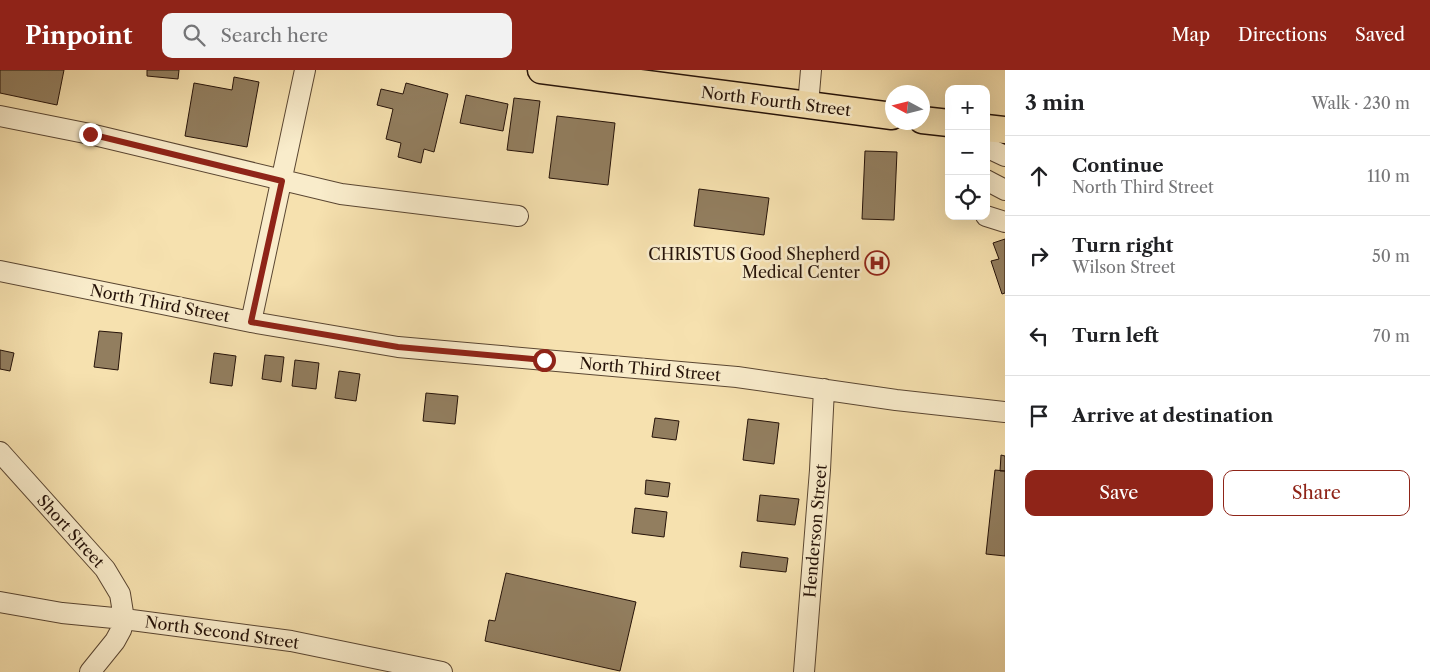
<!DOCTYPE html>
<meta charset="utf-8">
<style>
body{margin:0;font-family:"Libre Caslon Text",serif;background:#f2f2f2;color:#202124}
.controls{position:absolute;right:15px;top:15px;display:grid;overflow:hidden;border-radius:10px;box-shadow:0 5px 20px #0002}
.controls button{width:45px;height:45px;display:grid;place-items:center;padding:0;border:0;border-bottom:1px solid #e0e0e0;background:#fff;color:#202124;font:25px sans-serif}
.compass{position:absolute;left:885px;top:15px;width:45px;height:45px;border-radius:50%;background:#fff;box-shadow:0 5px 20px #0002;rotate:277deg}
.stop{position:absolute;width:15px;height:15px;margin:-11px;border:4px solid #8f2418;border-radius:50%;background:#fff}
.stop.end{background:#8f2418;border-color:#fff;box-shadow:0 1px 5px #0008}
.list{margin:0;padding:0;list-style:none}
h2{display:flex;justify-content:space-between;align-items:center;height:65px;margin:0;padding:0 20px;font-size:21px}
h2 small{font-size:16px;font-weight:400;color:#757577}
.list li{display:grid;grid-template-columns:32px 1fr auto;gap:15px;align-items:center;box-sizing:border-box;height:80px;padding:0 20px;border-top:1px solid #e0e0e0}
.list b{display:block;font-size:19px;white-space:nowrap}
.list p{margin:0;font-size:16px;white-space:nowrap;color:#757577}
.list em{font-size:16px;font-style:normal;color:#757577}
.actions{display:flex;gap:10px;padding:15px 20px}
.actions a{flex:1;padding:11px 0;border:1px solid #8f2418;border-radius:10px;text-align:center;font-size:18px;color:#8f2418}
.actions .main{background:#8f2418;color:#fff}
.icon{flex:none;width:28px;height:28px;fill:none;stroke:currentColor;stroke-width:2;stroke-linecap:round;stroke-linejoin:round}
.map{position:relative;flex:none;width:1005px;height:602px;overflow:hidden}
header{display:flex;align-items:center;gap:30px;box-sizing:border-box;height:70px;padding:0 25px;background:#8f2418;color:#fff}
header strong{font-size:24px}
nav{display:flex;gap:28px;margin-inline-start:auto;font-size:18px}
.search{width:350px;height:45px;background:#f2f2f2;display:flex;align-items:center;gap:12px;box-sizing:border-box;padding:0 18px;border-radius:10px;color:#757577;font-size:19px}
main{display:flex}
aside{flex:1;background:#fff}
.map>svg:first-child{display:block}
.building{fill:#927e5f;stroke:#261309}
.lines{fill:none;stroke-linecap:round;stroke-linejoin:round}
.minor-casing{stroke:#5a4632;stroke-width:22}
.major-casing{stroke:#261309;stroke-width:29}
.minor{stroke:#f9eccb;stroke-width:20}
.major{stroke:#f6e1af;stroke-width:26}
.route{stroke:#8f2418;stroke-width:6}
.labels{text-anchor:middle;stroke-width:5;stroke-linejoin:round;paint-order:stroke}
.street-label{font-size:16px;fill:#261309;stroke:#f9eccb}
.poi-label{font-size:16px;fill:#261309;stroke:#f9eccb;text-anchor:end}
</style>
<header>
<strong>Pinpoint</strong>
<div class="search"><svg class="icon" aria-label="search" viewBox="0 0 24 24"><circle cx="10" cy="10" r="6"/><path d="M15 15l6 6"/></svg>Search here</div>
<nav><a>Map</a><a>Directions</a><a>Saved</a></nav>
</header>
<main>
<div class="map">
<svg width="1005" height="602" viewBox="0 0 1005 602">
<rect width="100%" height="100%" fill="#f6e1af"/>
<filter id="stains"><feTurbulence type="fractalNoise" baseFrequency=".004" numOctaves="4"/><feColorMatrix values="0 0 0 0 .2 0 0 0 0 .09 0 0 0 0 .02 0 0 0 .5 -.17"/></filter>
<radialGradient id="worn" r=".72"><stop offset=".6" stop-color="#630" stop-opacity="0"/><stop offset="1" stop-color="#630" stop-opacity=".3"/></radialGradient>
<path class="building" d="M0,0H64L57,35L0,23Z
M147,0H179L178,9L147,6Z
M234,7L259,12L247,77L185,66L194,13L232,20Z
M406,13L448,24L434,82L424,79L421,93L398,87L401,73L386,69L393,39L377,35L381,19L403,24Z
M466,25L508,34L503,61L460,53Z
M514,28L540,31L533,83L507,80Z
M557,46L615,53L608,115L549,108Z
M865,81L897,82L894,150L862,149Z
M699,119L769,128L764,165L694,156Z
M1005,169V223L1002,224L991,191L999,189L993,173Z
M99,261L122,263L118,300L94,297Z
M0,280L14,283L10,301L0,299Z
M214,283L236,286L232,316L210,313Z
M265,285L284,287L281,312L262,309Z
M295,290L319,293L316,319L292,316Z
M339,301L360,304L356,331L335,328Z
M426,323L458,326L455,354L423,351Z
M655,348L679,351L676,370L652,367Z
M748,349L779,353L774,394L743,390Z
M1001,385L1005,386V401H1000Z
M995,400L1005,401V486L986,484Z
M646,410L670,413L668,427L645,424Z
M760,425L799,429L795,455L757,451Z
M635,438L667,442L664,467L632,463Z
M742,482L788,488L786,502L740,497Z
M506,503L636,532L620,601L485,571L489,550L495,551Z"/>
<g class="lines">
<g class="minor-casing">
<path id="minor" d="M808,35L811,0
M0,46L90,64L341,124L518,146
M986,77L1005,86
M986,110L1005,120
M986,146L1005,152
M0,201L251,252L398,277L737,307L896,330L1005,342
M251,252L305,0
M0,382L105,499L120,524L124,549L121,560L115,571L90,602
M0,532L62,543L124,549L291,571L442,602
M804,602L820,400L824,319"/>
</g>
<g class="major-casing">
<path id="major" d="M541,0L892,46
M922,50L949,53
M986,58L1005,60"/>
</g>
<use href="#minor" class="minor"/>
<use href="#major" class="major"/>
</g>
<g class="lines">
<path class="route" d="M90,64L282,111L251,252L398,277L544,290"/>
</g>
<defs>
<g id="hospital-ring" transform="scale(1.25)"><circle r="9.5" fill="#f9eccb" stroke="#8f2418" stroke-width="1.5"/><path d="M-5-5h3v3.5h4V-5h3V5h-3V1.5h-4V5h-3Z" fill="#8f2418"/></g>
</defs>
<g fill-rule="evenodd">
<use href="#hospital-ring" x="877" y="193"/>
</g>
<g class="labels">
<g class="street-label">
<text transform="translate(776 31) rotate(7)" y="6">North Fourth Street</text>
<text transform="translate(160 233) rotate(11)" y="6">North Third Street</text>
<text transform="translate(650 299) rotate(5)" y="6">North Third Street</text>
<text transform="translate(71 461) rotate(48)" y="6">Short Street</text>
<text transform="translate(815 461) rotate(-85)" y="6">Henderson Street</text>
<text transform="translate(222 562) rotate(8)" y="6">North Second Street</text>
</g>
<g class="poi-label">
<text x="860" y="190">CHRISTUS Good Shepherd<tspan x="860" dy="18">Medical Center</tspan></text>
</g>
</g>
<rect width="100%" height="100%" filter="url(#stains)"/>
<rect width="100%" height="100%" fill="url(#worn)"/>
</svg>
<div class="controls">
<button>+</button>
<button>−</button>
<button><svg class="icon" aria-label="locate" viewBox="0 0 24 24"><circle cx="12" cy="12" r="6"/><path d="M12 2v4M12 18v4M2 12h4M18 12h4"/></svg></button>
</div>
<svg class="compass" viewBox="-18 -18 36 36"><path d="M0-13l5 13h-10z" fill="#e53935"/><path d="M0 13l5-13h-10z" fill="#757577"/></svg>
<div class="stop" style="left:544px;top:290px"></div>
<div class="stop end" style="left:90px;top:64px"></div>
</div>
<aside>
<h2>3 min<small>Walk · 230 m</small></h2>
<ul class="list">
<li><svg class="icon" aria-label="ahead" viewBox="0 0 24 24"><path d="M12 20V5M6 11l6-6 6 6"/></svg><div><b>Continue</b><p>North Third Street</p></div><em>110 m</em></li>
<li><svg class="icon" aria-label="right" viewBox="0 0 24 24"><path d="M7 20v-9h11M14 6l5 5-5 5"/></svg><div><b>Turn right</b><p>Wilson Street</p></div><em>50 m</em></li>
<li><svg class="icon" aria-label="left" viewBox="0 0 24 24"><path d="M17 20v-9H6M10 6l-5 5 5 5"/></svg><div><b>Turn left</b></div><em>70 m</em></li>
<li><svg class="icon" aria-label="arrive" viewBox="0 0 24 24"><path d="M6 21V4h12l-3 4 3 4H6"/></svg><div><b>Arrive at destination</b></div></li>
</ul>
<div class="actions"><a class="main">Save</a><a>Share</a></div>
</aside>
</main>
